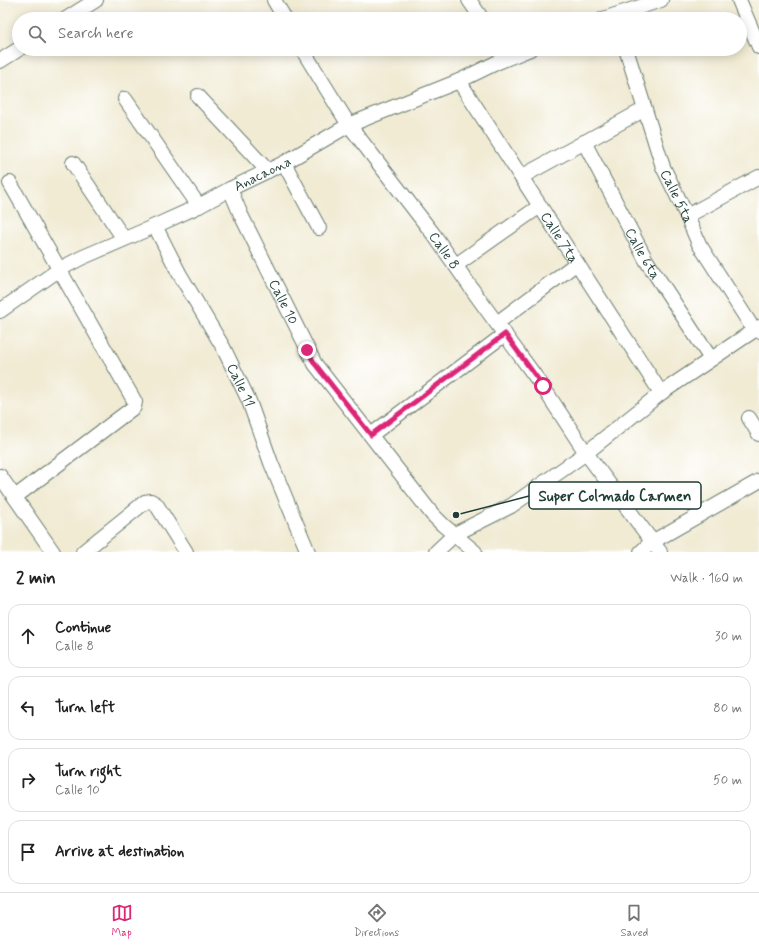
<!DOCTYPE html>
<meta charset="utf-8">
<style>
body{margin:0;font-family:Mynerve,sans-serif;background:#f6f6f6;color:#222}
.stop{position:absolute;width:12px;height:12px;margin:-9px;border:3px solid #db2777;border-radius:50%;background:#fff}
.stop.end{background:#db2777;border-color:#fff;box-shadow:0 1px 4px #0008}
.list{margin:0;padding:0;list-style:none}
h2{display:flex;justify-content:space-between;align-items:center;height:52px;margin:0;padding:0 16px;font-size:17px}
h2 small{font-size:13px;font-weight:400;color:#767676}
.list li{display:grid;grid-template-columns:26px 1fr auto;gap:12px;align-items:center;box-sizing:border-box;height:64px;margin:0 8px 8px;padding:0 8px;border:1px solid #e0e0e0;border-radius:12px}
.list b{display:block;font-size:15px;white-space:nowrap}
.list p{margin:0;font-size:13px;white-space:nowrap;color:#767676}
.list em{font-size:13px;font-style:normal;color:#767676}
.icon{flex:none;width:22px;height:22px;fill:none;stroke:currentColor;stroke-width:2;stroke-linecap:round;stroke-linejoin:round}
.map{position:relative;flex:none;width:759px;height:552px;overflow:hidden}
.search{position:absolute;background:#fff;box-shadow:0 2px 10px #0003;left:12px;right:12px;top:12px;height:44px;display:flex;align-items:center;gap:10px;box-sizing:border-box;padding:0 14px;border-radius:22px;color:#767676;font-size:15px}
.sheet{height:340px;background:#fff}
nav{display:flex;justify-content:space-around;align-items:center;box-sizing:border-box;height:56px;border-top:1px solid #e0e0e0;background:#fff;font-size:11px;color:#767676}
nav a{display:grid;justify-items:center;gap:2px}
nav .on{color:#db2777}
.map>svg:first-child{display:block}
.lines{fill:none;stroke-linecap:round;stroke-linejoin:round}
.street-casing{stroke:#687a6c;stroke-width:16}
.street{stroke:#fff;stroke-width:14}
.route{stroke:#db2777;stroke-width:5}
.labels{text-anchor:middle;stroke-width:3.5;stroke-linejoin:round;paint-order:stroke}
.street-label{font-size:14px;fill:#1f3d34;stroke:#fff}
.leader{fill:none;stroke:#1f3d34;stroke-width:1.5}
.callout-dot{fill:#1f3d34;stroke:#fff;stroke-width:1.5}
.callout{fill:#fff;stroke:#1f3d34;stroke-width:1.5}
.callout-label{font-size:15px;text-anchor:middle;font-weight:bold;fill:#1f3d34}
</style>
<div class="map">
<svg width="759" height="552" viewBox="0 0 759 552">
<rect width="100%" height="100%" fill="#fff"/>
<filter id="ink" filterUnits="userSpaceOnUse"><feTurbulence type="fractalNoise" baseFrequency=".025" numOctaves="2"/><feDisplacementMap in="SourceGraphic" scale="8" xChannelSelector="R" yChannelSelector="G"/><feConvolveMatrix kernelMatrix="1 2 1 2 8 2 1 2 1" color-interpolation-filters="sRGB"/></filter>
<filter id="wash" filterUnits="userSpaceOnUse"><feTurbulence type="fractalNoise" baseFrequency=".012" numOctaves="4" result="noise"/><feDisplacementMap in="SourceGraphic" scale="16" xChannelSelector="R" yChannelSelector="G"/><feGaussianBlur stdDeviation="0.9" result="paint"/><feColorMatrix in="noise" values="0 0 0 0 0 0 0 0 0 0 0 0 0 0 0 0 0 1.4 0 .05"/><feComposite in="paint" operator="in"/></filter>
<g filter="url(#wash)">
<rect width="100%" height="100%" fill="#f1ebd4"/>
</g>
<g filter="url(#ink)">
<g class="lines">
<g class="street-casing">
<g id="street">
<path d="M274,0L285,19"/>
<path d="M469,0L482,19"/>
<path d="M739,0L759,47"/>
<path d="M66,19L96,0"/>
<path d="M603,19L661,0"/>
<path id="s1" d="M302,49L349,125L434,235L479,299L543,387L586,453L660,552"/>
<path id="s2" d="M626,49L663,167L687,216L699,244L754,330L759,331"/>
<path d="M0,61L19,49"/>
<path id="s3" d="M459,81L661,393"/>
<path d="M198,96L268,171"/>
<path d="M125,99L199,206"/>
<path id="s4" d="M584,142L646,260L711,359"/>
<path d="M73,163L124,239"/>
<path d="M284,163L319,228"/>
<path d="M521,177L645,109"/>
<path d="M10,183L135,402L134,407L15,497"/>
<path id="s5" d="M230,189L241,215L315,364L432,514L443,525L475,552"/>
<path d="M687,216L759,177"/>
<path id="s6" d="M155,226L179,273L223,347L249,401L271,463L308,552"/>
<path d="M456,265L540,206"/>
<path id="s7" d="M0,311L60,269L81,258L155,226L199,206L230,189L284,163L349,125L459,81L498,62L530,49"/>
<path d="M497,323L577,263"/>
<path d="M749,418L759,434"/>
<path d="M371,435L505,334"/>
<path d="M0,476L53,552"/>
<path d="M83,552L145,502L151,501L156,504L186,552"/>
<path d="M436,552L455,534L511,506L586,453L661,393L759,327"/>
<path d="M641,552L652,542L759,481"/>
</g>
</g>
<use href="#street" class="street"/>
</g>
</g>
<g class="lines" filter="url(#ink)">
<path class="route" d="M307,350L315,364L371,435L505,334L543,386"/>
</g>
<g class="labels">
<g class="street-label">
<text dy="5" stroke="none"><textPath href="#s7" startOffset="297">Anacaona</textPath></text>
<text dy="5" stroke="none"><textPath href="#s2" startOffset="156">Calle 5ta</textPath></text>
<text dy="5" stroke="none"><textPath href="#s3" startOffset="186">Calle 7ta</textPath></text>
<text dy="5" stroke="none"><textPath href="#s1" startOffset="247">Calle 8</textPath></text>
<text dy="5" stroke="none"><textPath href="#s4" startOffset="126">Calle 6ta</textPath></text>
<text dy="5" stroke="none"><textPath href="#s5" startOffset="125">Calle 10</textPath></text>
<text dy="5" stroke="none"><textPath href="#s6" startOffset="181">Calle 11</textPath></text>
</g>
</g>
<path class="leader" d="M456 515L529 496"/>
<circle class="callout-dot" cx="456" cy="515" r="4"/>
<rect class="callout" x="529" y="482" width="172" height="27" rx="4"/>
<g class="callout-label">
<text x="615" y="501">Super Colmado Carmen</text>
</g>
</svg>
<div class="stop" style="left:543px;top:386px"></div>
<div class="stop end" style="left:307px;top:350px"></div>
<div class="search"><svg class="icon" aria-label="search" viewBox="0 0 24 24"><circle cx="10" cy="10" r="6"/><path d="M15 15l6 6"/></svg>Search here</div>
</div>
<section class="sheet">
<h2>2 min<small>Walk · 160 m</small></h2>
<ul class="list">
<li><svg class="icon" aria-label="ahead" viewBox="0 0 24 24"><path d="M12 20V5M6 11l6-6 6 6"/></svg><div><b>Continue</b><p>Calle 8</p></div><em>30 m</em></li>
<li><svg class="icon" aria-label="left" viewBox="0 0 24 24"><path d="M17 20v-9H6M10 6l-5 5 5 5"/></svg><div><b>Turn left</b></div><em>80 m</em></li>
<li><svg class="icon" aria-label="right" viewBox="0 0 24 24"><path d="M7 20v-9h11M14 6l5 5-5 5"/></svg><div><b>Turn right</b><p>Calle 10</p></div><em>50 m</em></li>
<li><svg class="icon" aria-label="arrive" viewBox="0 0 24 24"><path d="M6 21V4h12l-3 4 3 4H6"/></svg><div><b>Arrive at destination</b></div></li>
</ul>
</section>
<nav>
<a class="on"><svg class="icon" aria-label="map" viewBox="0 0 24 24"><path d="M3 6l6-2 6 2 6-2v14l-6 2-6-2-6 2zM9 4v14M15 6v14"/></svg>Map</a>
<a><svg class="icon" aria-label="directions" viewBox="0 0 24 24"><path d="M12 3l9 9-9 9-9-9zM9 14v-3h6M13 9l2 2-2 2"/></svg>Directions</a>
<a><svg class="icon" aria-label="saved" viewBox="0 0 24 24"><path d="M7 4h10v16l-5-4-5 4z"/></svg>Saved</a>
</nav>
